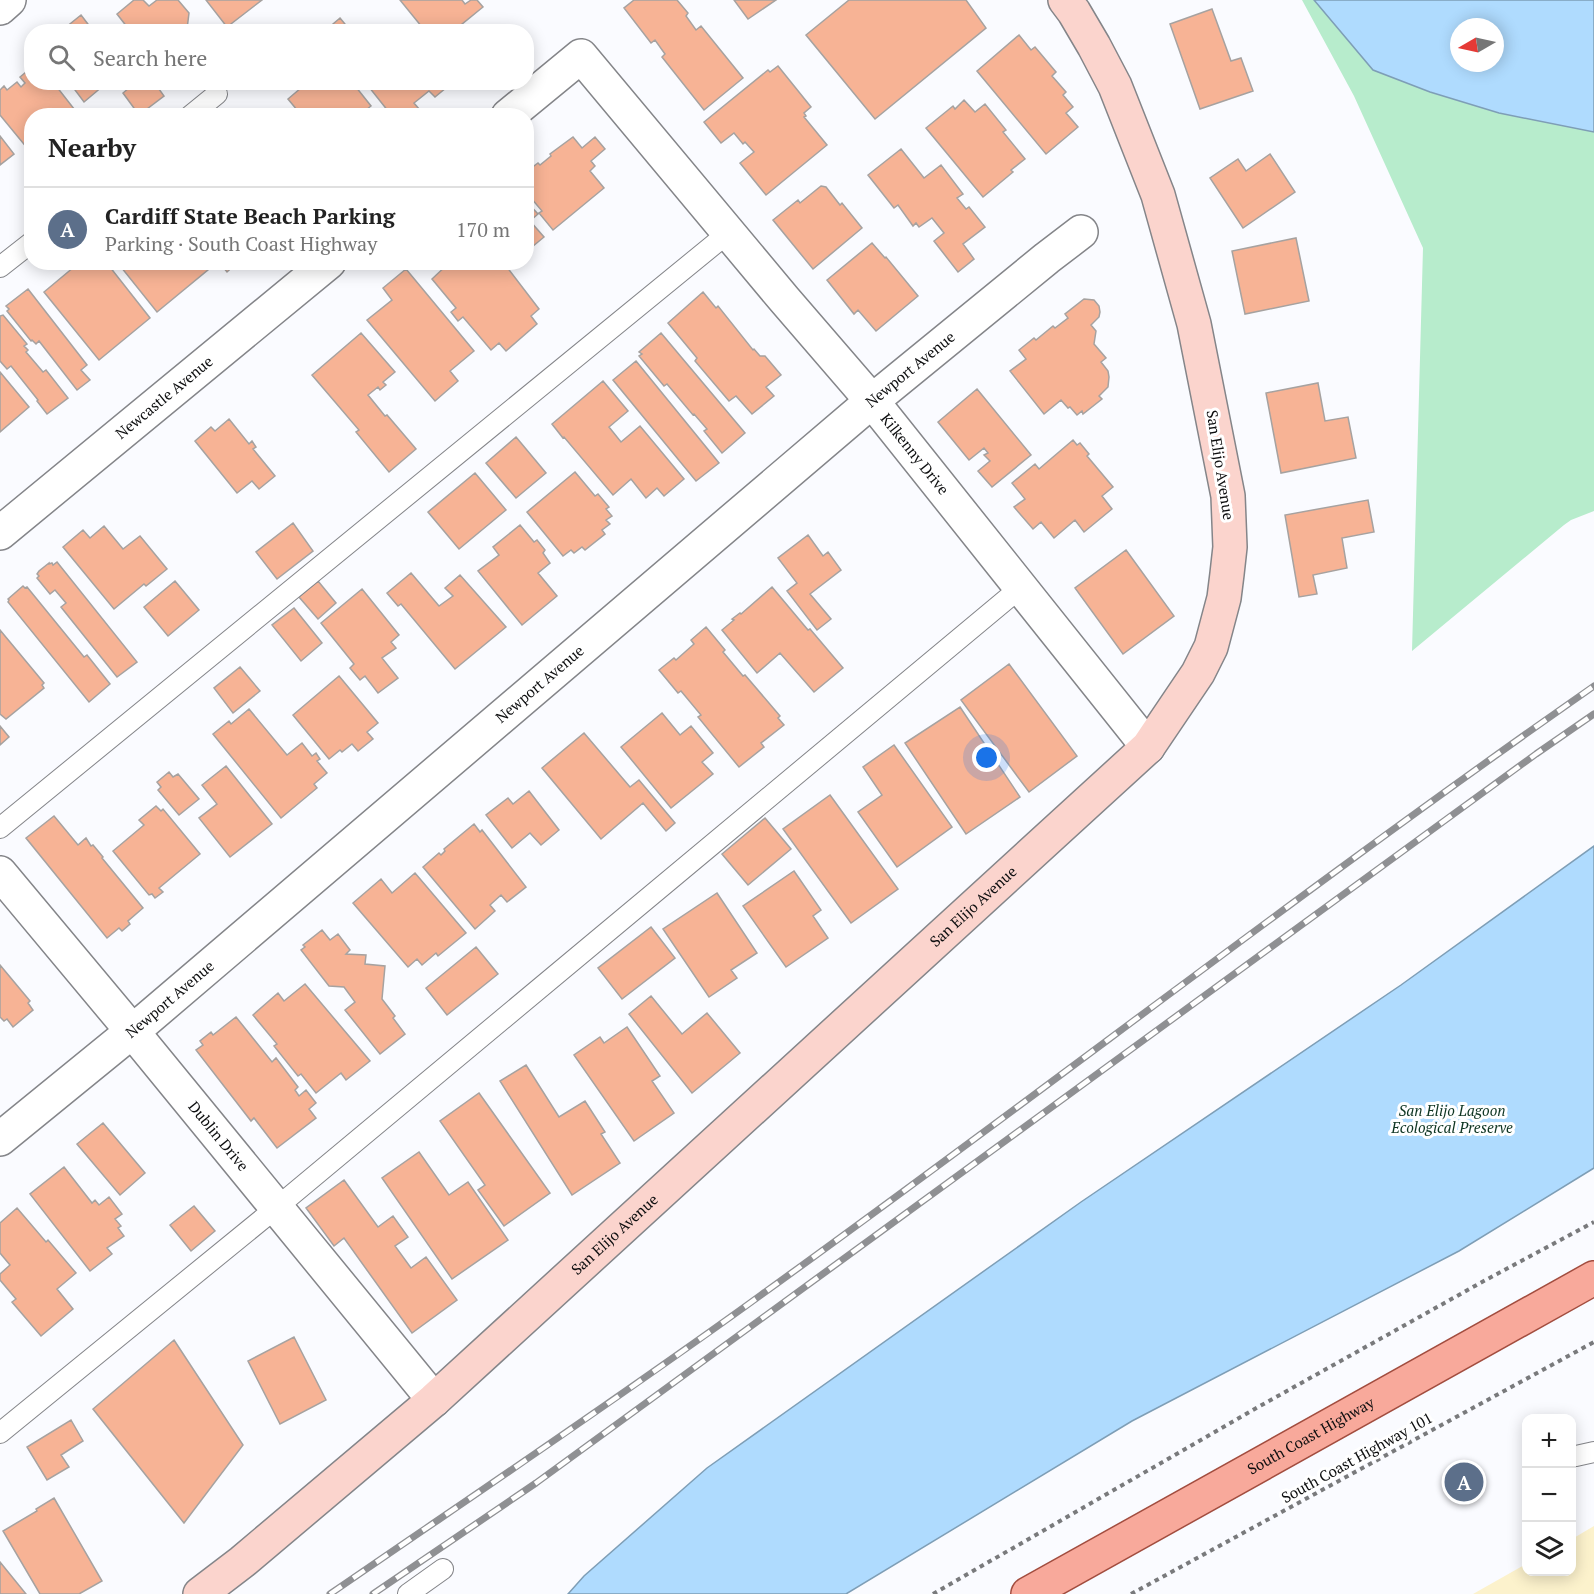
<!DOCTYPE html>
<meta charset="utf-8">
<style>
body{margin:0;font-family:"PT Serif",serif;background:#f6f6f6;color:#222}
.controls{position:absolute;right:18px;bottom:18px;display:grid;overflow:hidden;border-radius:12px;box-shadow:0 3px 15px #0003}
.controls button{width:54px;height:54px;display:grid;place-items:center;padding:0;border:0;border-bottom:2px solid #e0e0e0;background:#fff;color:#222;font:30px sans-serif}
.compass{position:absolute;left:1450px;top:18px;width:54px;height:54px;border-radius:50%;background:#fff;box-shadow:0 3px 15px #0003;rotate:261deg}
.you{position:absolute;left:987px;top:758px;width:21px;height:21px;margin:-15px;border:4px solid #fff;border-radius:50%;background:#1a73e8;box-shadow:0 0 0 9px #1a73e833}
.badge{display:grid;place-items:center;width:39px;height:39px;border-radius:50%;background:#d93025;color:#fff;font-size:20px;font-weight:700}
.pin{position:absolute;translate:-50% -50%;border:3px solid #fff;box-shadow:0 2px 6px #0006}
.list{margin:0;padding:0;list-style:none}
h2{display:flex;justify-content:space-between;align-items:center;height:78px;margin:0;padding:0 24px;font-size:26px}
h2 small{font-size:20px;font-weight:400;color:#767676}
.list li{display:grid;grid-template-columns:39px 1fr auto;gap:18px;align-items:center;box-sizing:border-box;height:84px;padding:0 24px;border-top:2px solid #e0e0e0}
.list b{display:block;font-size:22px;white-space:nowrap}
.list p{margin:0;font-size:20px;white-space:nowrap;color:#767676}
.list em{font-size:20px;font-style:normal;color:#767676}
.icon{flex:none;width:33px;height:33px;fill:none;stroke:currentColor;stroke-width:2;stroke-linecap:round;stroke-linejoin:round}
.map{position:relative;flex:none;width:1594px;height:1594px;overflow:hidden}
.search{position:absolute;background:#fff;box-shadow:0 3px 15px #0003;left:24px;top:24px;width:510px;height:66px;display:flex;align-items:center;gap:15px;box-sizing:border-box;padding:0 21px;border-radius:24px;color:#767676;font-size:22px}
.panel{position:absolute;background:#fff;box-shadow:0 3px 15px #0003;left:24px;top:108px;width:510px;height:162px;border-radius:24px}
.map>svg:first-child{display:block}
.green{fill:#b7eccc;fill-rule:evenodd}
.sand{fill:#fcf2cc}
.water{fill:#afdbfe;stroke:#7e9eb6;stroke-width:1.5;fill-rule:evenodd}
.building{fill:#f7b395;stroke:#a6a2a0;stroke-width:1.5}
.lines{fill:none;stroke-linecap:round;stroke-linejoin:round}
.lane-casing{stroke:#848589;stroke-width:22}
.street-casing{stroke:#848589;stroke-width:36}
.secondary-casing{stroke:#848589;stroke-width:36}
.primary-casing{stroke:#a24d3f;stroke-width:36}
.path{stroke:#797a7c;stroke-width:4;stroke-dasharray:4.5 4.5;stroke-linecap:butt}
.lane{stroke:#fff;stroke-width:20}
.street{stroke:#fff;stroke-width:33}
.secondary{stroke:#fbd4cd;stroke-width:33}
.primary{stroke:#f8a99b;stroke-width:33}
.rail-casing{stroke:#8f9093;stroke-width:7}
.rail{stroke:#fff;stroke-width:4.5;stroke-dasharray:14;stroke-linecap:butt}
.labels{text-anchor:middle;stroke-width:6;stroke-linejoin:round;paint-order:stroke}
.street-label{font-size:15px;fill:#0d0e0f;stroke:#fff}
.park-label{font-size:15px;font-style:italic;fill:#0e3522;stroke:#fff}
</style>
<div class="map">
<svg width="1594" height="1594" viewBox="0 0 1594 1594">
<rect width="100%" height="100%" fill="#fafbff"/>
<path class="green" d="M1302,0H1594V511L1571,520L1564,525L1412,651L1423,248L1354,96ZM1459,27H1495V63H1459Z"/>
<path class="sand" d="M1594,1526V1594H1473L1526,1564V1572H1572V1539Z"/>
<path class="water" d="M1314,0H1594V132L1499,113L1430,92L1373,70ZM1459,27H1495V63H1459Z
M1594,846V1168L1459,1251L1132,1421L846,1594H568L584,1576L707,1468L1081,1202L1401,985Z"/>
<path class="building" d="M134,0H143L149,6L157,0H178L189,13L187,29L183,32H131L117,14Z
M206,0H262L227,27Z
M400,0H462L465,4L471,0H477L483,7L461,25L466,32H426Z
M634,0H677L688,13L686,16L696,30L701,26L743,78L704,110L662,57L665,54L655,40L651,43L624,8Z
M734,0H776L748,19Z
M849,0H966L986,28L875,119L806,35Z
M1212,9L1231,61L1241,58L1253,91L1200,109L1170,24Z
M81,15L94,32H60Z
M340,18L349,29L351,27L353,30L358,26L363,32H327L326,30Z
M1019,35L1031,50L1035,47L1056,72L1052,76L1066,92L1063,95L1073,107L1066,113L1078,127L1046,154L977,71Z
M778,66L811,107L804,113L806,116L804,117L827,145L766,195L740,163L754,152L745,142L743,144L734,133L721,143L704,122L768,70L770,72Z
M32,67V82H53L78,114L80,113L82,116H32V154L0,115V90L4,86L7,90L17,82L21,87L25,83L20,77Z
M69,82H102L100,83L103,86L84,102Z
M136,82H154L164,96L139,115L123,93Z
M308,82H352L371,106L366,110L371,116H302L288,99Z
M365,82H452V83L435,97L429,91L414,103L419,109L410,116H392Z
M964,100L975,112L985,104L1006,130L1003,132L1025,159L1011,170L1013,172L983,197L926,128L953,106L955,109Z
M0,136L14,154L0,165Z
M573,137L582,148L595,137L605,149L591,161L595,166L590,171L604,188L553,230L539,213L542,211L526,192V172L538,163L540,165L551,156L550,154Z
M901,149L924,178L941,165L963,194L957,198L966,209L969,207L985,227L963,244L974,259L958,272L934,241L944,233L932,218L919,227L916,223L913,226L898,205L894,208L868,175Z
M1270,154L1295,192L1243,228L1210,178L1238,159L1246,171Z
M821,186L826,187L840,205L842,203L862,228L813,269L773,220L798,200L800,203Z
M526,201L538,214L530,221L544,237L526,252Z
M1296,238L1309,301L1245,314L1232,251Z
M872,243L885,258L886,257L918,296L876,331L858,310L854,314L827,280Z
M80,262H106L150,318L99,360L44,292Z
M117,262H204L209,269L157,312Z
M219,262H238L227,272Z
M450,262H503L539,309L531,316L537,324L506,351L499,343L491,350L463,317L458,321L451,312L456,308L432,279Z
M406,269L474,351L450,371L458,381L435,401L367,320L392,300L383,288Z
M28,289L87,365L81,370L90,380L77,390L39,341L36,344L32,340L31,341L7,311L9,309L6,306Z
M703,292L716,308L718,306L753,350L754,349L760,356H765L781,375L766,387L774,396L752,414L736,396L729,401L695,361L697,358L668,323Z
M1084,299L1094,300L1099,306L1100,312L1099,317L1091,325L1096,331L1094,344L1106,358L1101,362L1108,371L1109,377L1108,387L1099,396L1102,399L1083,414L1082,411L1077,415L1070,407L1068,408L1061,400L1044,414L1010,371L1026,359L1019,350L1034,338L1036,340L1053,326L1055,328L1068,318L1065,314Z
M3,315L27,344L24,346L28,350L26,352L43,372L46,370L68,398L47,414L37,401L38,400L11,366L7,369L0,361V316Z
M361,333L395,372L383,382L386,385L380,390L378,387L368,395L385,416L387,415L416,449L389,472L356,432L359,430L312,375Z
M661,333L745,433L722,453L704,431L707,429L694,414L693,415L667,384L664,386L639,356L642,354L639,352Z
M636,361L719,463L696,481L613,380Z
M0,372L29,407L0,432Z
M603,381L628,411L609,427L621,442L640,426L684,479L664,496L657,488L646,498L631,479L613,495L564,437L563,438L552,424Z
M1318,383L1325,421L1348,417L1356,458L1281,473L1266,393Z
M977,389L1031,455L992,487L978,471L990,461L984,455L988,453L984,448L969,460L938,422Z
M229,419L249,444L252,441L256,447L253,449L275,476L259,489L252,481L237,493L195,441L211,427L215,431Z
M516,437L546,473L516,498L486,463Z
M1073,440L1077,445L1080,443L1089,454L1087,456L1113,487L1102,496L1112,509L1084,532L1075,520L1054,538L1041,522L1033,529L1014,507L1025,499L1012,483L1035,464L1039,469Z
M575,472L595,496L598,494L609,507L606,509L612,516L606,520L610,524L602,530L605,534L585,550L582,547L574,553L571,550L563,556L527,512Z
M475,473L506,510L459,549L428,512Z
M1368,500L1374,532L1342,538L1347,568L1313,575L1317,594L1299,597L1285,515Z
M293,523L313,551L277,579L256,552Z
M520,525L534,542L537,540L545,550L543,553L550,563L538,573L557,596L522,625L478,571L499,555L493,547Z
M104,526L123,549L140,536L167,569L146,586L144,584L114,609L63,547L83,530L90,538Z
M808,535L823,556L828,552L841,570L810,594L831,619L817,630L787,591L797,583L778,558Z
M1126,550L1174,616L1123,654L1075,588Z
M57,562L137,662L117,677L61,607L66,603L55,590L50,594L37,578L39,576L37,574L39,571L49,563V564L52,563L53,565Z
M411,573L439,606L453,596L445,588L460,575L506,627L455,669L401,604L398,606L387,593Z
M175,581L199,610L168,636L144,607Z
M318,581L336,603L318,619L299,597Z
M23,586L25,588L27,587L84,657L87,655L110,684L89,702L8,602L9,600L8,599Z
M772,587L808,630L810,629L843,668L814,692L780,653L757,673L722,630L734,620L732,619L740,613L741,614Z
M362,589L399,635L391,642L396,648L382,658L398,678L378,693L365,676L360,680L350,668L354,664L321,623Z
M294,608L322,643L301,661L272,625Z
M706,627L725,650L723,652L743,676L745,675L780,716L778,718L784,725L761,743L764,747L739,767L698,717L701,715L681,691L678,693L659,670L674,658L676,660L694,644L691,640Z
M0,630L44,683L42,685L44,688L6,719L0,714Z
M1009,664L1077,756L1029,792L961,700Z
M240,667L260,691L233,713L214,688Z
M339,676L378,723L367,732L373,739L358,751L352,744L342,752L340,750L329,759L293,715Z
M960,707L1020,797L966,834L905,743Z
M249,709L287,755L302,743L312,756L316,753L320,759L317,761L327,773L314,784L317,788L281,818L213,734L229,721L231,724Z
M662,713L680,735L691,726L713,753L702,762L713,774L671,808L621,747Z
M0,726L9,737L0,745Z
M584,733L630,787L639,780L675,823L666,831L643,803L601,839L542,768Z
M894,745L952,827L897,867L858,812L882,795L863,767Z
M226,766L272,824L230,857L199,818L217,804L202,785Z
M169,772L173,777L178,774L199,799L179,815L158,790L161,787L157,782Z
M529,791L559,830L541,845L530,833L512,848L486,815L508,798L513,804Z
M830,795L898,889L851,923L783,829Z
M156,806L161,811L163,809L200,854L159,888L163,892L155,898L152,894L149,895L113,851L144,825L139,820Z
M54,816L78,845L86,838L91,846L93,845L103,857L102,858L143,908L128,921L130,924L122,931L119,928L107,938L26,838Z
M765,818L791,849L748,885L722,854Z
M474,824L480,832L482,830L526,887L507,902L501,895L490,905L495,911L475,929L423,867L439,853L441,855L445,851L444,849Z
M794,871L821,910L813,916L828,938L786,967L743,906Z
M415,873L466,933L438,956L436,953L422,965L417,959L408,967L353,903L381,879L392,893Z
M717,893L757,953L731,970L737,978L709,997L663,929Z
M651,927L675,958L622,999L598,968Z
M322,930L330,940L338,934L350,950L346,954L366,955L365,964L385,966L382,999L395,1016L393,1018L405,1034L380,1054L345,1010L355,1002L344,987L329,986L301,950L305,947L303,945Z
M476,947L498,974L447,1015L426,988Z
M0,965L30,1001L28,1003L33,1010L13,1027L7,1019L4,1021L0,1017Z
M305,984L370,1061L346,1080L341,1073L316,1093L301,1074L298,1076L274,1046L277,1044L253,1015L278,993L284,1001Z
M651,996L682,1034L707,1013L740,1053L692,1093L629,1014Z
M236,1017L272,1062L276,1058L298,1087L295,1090L299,1096L306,1090L316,1103L309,1109L316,1118L277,1148L254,1118L251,1121L196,1050L203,1045L200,1041L211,1032L213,1035Z
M627,1027L660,1076L652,1081L674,1113L634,1141L574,1055L600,1037L604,1043Z
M526,1065L559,1117L585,1101L605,1132L601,1134L620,1163L572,1195L500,1081Z
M479,1093L550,1193L504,1226L478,1190L485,1185L440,1121Z
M103,1123L145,1173L120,1195L77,1144Z
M419,1152L449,1195L468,1182L508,1240L452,1279L382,1178Z
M64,1167L92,1203L95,1200L99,1205L109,1197L122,1214L115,1219L121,1226L118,1228L124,1236L107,1248L112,1254L90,1271L30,1194Z
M344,1180L378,1227L393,1216L408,1237L395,1246L411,1268L426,1257L457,1300L412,1333L344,1238L334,1246L306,1208Z
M194,1206L215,1231L191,1251L170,1225Z
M17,1208L46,1242L48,1240L76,1273L57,1289L73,1309L41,1336L12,1302L16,1299L0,1280V1274L10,1265L0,1253V1223Z
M294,1337L326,1400L280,1424L248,1361Z
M174,1340L243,1445L184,1523L93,1409Z
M71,1420L83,1441L61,1455L69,1467L47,1480L27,1447Z
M54,1498L102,1581L79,1594H40L3,1531L37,1511L36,1509Z
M0,1562L26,1594H0Z"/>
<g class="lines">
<g class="lane-casing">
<path id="lane" d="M190,116L217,94
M0,267L32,242
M0,828L728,233
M0,1433L276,1208L1020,588
M1576,1456L1594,1452
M408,1594L443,1569"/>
</g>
<g class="street-casing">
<g id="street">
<path d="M0,8L9,0"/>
<path id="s1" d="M508,116L581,56L784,299L872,401L1148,747"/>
<path id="s2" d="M0,533L329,262"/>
<path id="s3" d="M0,873L132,1031L434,1400"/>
<path id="s4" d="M0,1139L146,1020L872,401L1047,258L1081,232"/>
</g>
</g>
<g class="secondary-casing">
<g id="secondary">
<path id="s5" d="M200,1594L242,1562L434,1400L1148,747L1198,673L1211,647L1224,598L1227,574L1230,547L1228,496L1194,324L1158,195L1115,86L1094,46L1074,12L1065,0"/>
</g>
</g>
<g class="primary-casing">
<g id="primary">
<path id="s6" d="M1028,1594L1594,1278"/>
</g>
</g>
<path class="path" d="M933,1594L1260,1406L1482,1282L1594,1222
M1131,1594L1594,1342"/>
<use href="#lane" class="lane"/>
<use href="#street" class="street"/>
<use href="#secondary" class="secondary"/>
<use href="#primary" class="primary"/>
<g class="rail-casing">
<path id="rail" d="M330,1594C474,1495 619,1398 761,1295C1040,1094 1312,883 1594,686
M373,1594L536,1483L1536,754L1594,714"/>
</g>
<use href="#rail" class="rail"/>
</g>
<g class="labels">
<g class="street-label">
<text dy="5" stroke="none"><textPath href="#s4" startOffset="1192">Newport Avenue</textPath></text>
<text dy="5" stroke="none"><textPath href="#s2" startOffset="213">Newcastle Avenue</textPath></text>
<text dy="5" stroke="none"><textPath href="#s1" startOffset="614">Kilkenny Drive</textPath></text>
<text transform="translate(1220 465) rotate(81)" y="5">San Elijo Avenue</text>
<text dy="5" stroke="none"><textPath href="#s4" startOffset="706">Newport Avenue</textPath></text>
<text dy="5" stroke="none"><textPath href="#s5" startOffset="1035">San Elijo Avenue</textPath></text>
<text dy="5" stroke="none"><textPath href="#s4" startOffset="220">Newport Avenue</textPath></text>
<text dy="5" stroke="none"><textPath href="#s3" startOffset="342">Dublin Drive</textPath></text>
<text dy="5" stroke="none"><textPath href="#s5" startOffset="549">San Elijo Avenue</textPath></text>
<text dy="5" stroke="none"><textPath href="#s6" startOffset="324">South Coast Highway</textPath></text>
<text transform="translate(1357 1458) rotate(-29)" y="5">South Coast Highway 101</text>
</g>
<g class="park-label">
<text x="1452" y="1116">San Elijo Lagoon<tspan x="1452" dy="17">Ecological Preserve</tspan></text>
</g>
</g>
</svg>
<div class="controls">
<button>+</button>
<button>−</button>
<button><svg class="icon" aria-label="layers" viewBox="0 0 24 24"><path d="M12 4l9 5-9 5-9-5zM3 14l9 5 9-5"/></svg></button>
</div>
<svg class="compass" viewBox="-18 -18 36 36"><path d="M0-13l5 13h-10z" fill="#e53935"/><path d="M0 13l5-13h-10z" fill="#767676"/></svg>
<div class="you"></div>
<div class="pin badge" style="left:1464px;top:1482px;background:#5c6f8a">A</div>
<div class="search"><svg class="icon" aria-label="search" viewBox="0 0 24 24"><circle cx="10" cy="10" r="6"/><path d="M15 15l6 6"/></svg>Search here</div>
<section class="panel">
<h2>Nearby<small></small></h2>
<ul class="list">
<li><span class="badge" style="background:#5c6f8a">A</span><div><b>Cardiff State Beach Parking</b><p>Parking · South Coast Highway</p></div><em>170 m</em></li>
</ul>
</section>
</div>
